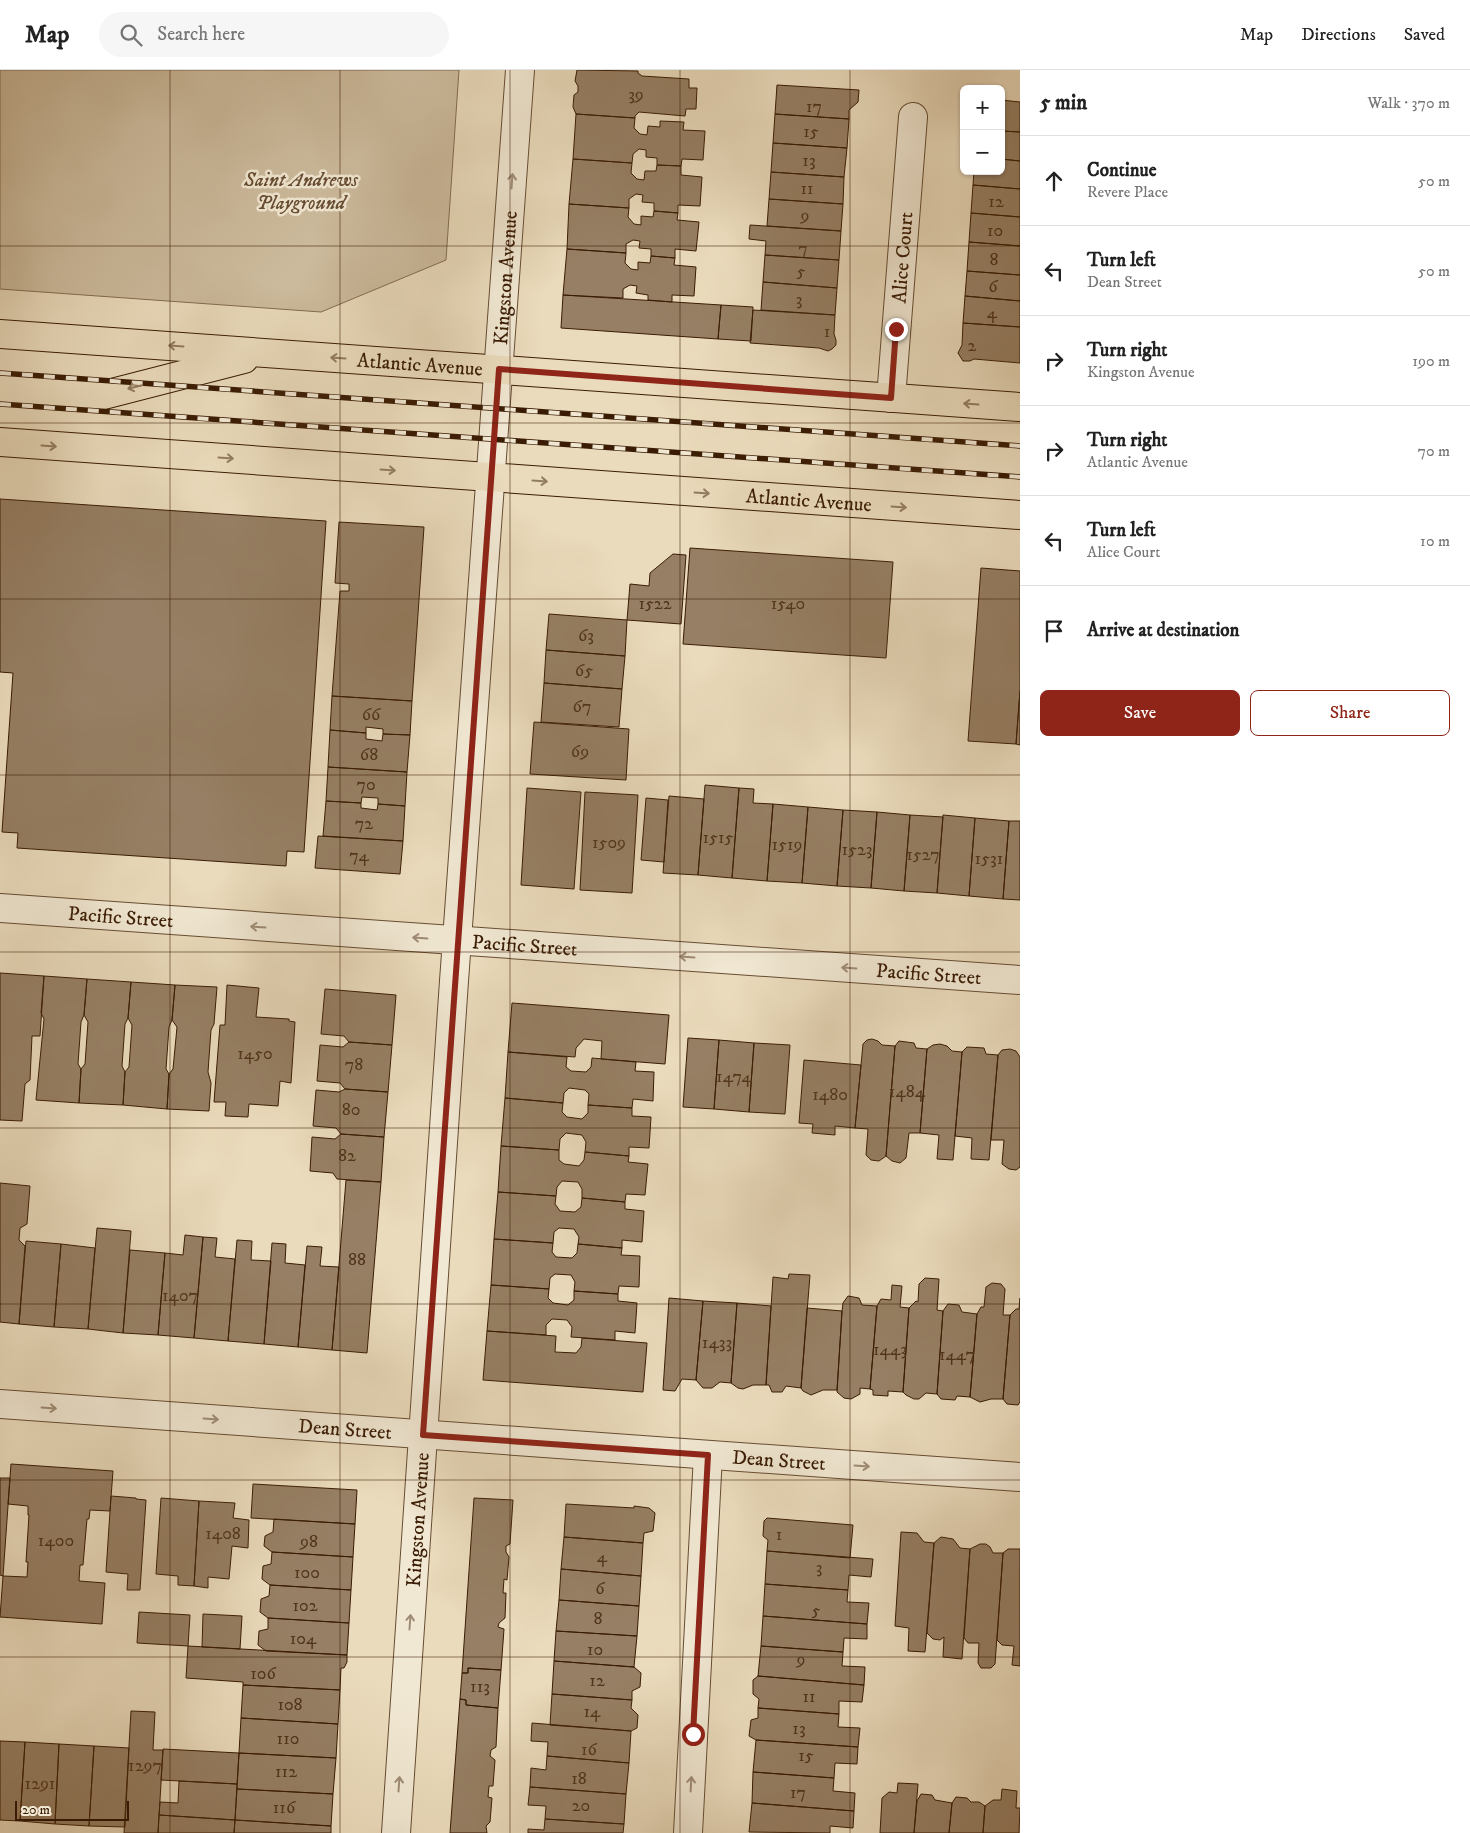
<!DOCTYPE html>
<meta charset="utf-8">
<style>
body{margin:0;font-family:"IM FELL DW Pica",serif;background:#f6f6f6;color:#222}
.controls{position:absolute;right:15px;top:15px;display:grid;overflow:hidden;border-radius:8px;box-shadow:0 1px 4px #0004}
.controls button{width:45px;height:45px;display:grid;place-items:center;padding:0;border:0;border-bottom:1px solid #e0e0e0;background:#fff;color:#222;font:25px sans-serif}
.scale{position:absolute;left:15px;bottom:12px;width:114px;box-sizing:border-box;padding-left:5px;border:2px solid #3a1c04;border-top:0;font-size:14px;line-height:18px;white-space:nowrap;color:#3a1c04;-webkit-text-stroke:4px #f1e8d3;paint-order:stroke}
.stop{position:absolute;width:15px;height:15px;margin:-11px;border:4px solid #8f2418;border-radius:50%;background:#fff}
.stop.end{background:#8f2418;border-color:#fff;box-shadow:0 1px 5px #0008}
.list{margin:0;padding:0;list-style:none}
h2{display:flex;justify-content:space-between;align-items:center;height:65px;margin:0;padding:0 20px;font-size:21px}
h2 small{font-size:16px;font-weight:400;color:#767676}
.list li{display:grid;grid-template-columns:32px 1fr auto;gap:15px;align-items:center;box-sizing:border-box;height:90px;padding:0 20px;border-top:1px solid #e0e0e0}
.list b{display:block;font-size:19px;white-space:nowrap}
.list p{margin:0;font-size:16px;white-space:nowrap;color:#767676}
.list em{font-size:16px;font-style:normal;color:#767676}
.actions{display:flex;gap:10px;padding:15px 20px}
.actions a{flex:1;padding:11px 0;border:1px solid #8f2418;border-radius:8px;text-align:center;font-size:18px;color:#8f2418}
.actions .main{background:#8f2418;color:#fff}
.icon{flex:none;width:28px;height:28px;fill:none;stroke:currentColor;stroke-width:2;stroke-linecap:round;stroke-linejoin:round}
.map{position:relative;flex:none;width:1020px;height:1763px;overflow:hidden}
header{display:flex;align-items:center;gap:30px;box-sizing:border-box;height:70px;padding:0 25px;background:#fff;border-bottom:1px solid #e0e0e0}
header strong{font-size:24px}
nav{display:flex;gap:28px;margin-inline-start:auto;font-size:18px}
.search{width:350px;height:45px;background:#f6f6f6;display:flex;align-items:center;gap:12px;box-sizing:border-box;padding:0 18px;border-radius:28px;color:#767676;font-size:19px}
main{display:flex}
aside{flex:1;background:#fff}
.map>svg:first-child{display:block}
.green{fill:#ccbb9d;stroke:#836c50}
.building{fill:#967f64;stroke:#3a1c04}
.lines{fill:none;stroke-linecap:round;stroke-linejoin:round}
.minor-casing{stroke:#664c32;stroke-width:30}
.primary-casing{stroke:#3a1c04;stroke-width:30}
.minor{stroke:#f1e8d3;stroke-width:28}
.primary{stroke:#eadbbc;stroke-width:28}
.rail-casing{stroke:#3a1c04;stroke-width:5.5}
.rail{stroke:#f1e8d3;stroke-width:4;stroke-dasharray:11;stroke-linecap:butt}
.oneway{stroke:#9f8c76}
.oneway2{stroke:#927c60}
.route{stroke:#8f2418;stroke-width:6}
.grid{fill:none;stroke:#3a1c04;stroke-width:1;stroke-opacity:0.55}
.labels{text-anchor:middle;stroke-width:5;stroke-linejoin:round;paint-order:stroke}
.number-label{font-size:18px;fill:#51351c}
.park-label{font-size:20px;font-style:italic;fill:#664c32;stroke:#f1e8d3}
.street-label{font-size:20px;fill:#3a1c04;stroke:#f1e8d3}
</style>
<header>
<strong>Map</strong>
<div class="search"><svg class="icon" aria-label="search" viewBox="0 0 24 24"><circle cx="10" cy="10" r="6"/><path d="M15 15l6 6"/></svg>Search here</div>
<nav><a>Map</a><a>Directions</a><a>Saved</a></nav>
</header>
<main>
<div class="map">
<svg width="1020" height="1763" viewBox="0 0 1020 1763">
<rect width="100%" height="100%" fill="#eadbbc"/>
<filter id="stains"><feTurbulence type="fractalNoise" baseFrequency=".004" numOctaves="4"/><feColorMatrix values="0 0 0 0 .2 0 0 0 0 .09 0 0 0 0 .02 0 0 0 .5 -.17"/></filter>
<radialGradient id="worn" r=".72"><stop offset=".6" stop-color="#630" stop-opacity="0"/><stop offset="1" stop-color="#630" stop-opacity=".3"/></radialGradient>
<path class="green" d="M0,0H459L446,190L321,242L0,219Z"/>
<path class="building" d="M577,0L638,1V3L642,6L689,9V18H697L696,39H686L685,46L639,42L635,46V48L576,44L573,37L574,25L578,22V16L575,11Z
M777,15L859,20L858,32L849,40V49L775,44Z
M1001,30L1020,32V62L1001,61Z
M576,44L635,48L634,58L640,64L647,65L648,56L660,57V51L684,52L683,60L705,61L703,90L682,89L681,96L657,95V88L646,87V80L639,79L633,84L632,93L573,89Z
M775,44L849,49L847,78L773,73Z
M1001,61L1020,62V91L1001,89Z
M773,73L847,78L844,107L771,102Z
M573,89L632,93L631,103L637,109L644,110L645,101H656L657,95L681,96V105L702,107L700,136L678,135V143L654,141V133L642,132L643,125L636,124L629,129V138L569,134Z
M1001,89L1020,91V119L973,115L974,101H1001Z
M771,102L844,107L843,134L769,129Z
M973,115L1020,119V147L971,143Z
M769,129L843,134L841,161L767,156Z
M569,134L629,138L628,147L634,154L641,155V146L653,147L654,141L678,143L677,150L699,152L696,181L675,179V188L651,186V179L639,178L640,171L633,170L626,174V183L567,179Z
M971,143L1020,147V176L969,172Z
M750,155L841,161L839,190L765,185L766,171L749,169Z
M969,172L1020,176V205L967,201Z
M567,179L626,183L625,193L631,199L638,200V192L650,193L651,186L675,188L674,195L696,197L694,226L672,225V232L648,230V225L636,223L637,216L630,215L623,219V228L563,225Z
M765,185L839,190L837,218L763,212Z
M967,201L1020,205V231L965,226Z
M763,212L837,218L835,245L761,240Z
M563,225L721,235L718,269L561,258Z
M965,226L1020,231V257L963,253Z
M721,235L753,237L751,271L718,269Z
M753,240L835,245L834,264L836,270V275L832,279L828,281L819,278L750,273Z
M963,253L1020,257V293L974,289L970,291H963L958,283L962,275Z
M0,429L326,451L304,782L287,781L286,796L17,778L18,763L2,762L13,603L0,602Z
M339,452L424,457L412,631L332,626L340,521H349V514L335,513Z
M690,478L893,492L886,588L683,574Z
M673,484L686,485L681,554L627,550L630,514L649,516L650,503Z
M981,498L1020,501V621L1016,674L968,671Z
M549,544L627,550L625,586L546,580Z
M546,580L625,586L622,619L544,613Z
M544,613L622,619L619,657L541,652Z
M1020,621V675L1016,674Z
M332,626L412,631L410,665L383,664V659L366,657V663L330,660Z
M534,652L629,659L626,710L530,704Z
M330,660L366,663V669L382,671L383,664L410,665L407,702L328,697Z
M328,697L407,702L405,736L378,734V728L362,727L361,733L326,731Z
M705,715L739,718L732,808L698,805Z
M527,718L581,722L574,819L521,815Z
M739,718L754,719L753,733L773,734L767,811L732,808Z
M585,722L638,725L632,823L580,820Z
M669,726L704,729L698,805L663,803Z
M646,728L668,730L664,792L641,790Z
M326,731L361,733V738L377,740L378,734L405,736L403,771L323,766Z
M773,734L808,737L802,813L767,811Z
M808,737L843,740L837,816L802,813Z
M843,740L877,742L871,818L837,816Z
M877,742L910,745L904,821L871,818Z
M910,745L943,747L937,823L904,821Z
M943,745L975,748L969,826L937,823Z
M975,748L1009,751L1003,829L969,826Z
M1009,751H1020V830L1003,829Z
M318,766L403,771L400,804L315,798Z
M0,903L44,906L40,966H32L30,1010L25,1014L22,1051L0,1050Z
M44,906L87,909L84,945L81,952L78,994L81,999L79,1033L36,1030L44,949L41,943Z
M87,909L131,912L128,948L125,954L122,996L125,1002L123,1035L79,1033L81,999L85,994L88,952L84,945Z
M131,912L175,915L172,950L169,957L166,999L169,1004L167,1039L123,1035L125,1002L129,997L132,955L128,948Z
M175,915L217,917L214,954L211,960L208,1002L211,1013L209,1041L167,1039L169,1004L173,999L177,957L172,950Z
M227,915L259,918L256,947L289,949V951L295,952L291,1013L280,1011L278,1036L249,1034L248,1047L225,1046L226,1032H214L220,955H225Z
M325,919L396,925L392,975L349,972L344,966L321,964Z
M512,933L669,945L665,994L601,989L602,971L584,969L576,978L575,987L508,982Z
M688,968L719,970L714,1039L683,1037Z
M872,969L878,971L882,975L895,976L886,1086L879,1091L871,1090L866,1085L868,1059L855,1058L863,974L867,970Z
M719,970L754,973L749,1042L714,1039Z
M899,971L914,973L916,978L927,979L920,1063H909L906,1088L900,1093L892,1091L886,1086L895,976Z
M349,972L392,975L388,1022L345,1019L340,1013L317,1011L320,975L343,977Z
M754,973L790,975L785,1044L749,1042Z
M940,974L947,976L952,981L962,982L953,1090L937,1089L939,1065L920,1063L927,979L933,975Z
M967,977L984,978L986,984L998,985L989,1090L971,1089L972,1068L955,1066L962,982Z
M1010,979L1016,981L1020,987V1097L1016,1100L1009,1099L1002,1094L1004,1070H991L998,985L1002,980Z
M508,982L567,987L566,997L571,1001L586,1002L591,997L592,988L636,992L635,1001L654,1002L653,1031L633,1029L632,1038L588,1035L589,1024L585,1020L569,1018L564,1023L563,1033L505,1028Z
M804,990L861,995L855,1058L835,1056V1065L812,1063L813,1054L799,1053Z
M345,1019L388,1022L384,1067L341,1064L336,1058L313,1056L316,1020L339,1022Z
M505,1028L563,1033L562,1042L567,1047L582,1049L588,1043V1035L632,1038V1046L651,1047L649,1078L629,1077V1086L585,1082L586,1072L582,1065L566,1063L560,1069L559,1080L501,1076Z
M341,1064L384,1067L381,1112L337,1109L333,1103L310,1101L312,1067L335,1069Z
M501,1076L559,1080V1090L564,1094L579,1096L584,1090L585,1082L629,1086L628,1092L648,1094L645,1125L626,1124L625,1132L582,1128V1119L578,1112L562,1111L557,1117L556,1126L498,1122Z
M346,1110L381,1112L367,1283L332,1280Z
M0,1113L30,1116L27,1154L20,1158L19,1170L25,1176L19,1254L0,1252Z
M498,1122L556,1126L555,1134L560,1141L575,1142L581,1137L582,1128L625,1132V1139L644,1141L642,1172L622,1170V1178L578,1174L579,1167L574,1159L559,1158L554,1162L553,1173L494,1169Z
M97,1158L131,1161L123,1263L88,1259Z
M185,1165L203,1167L194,1268L158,1265L165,1183L183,1185Z
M203,1167L217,1168L215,1187L235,1189L228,1271L194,1268Z
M494,1169L553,1173L552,1182L556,1187L572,1188L577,1183L578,1174L622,1178L621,1185L640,1186L639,1217L619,1216L618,1224L574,1221L575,1212L571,1205L555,1204L550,1208L549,1219L491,1215Z
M237,1170L252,1171L251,1190L271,1191L264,1274L228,1271Z
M26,1171L61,1174L54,1257L19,1254Z
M272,1173L286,1174L285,1193L305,1195L298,1277L264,1274Z
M61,1174L95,1178L88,1259L54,1257Z
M307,1176L322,1177L320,1196L339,1197L332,1280L298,1277Z
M130,1180L165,1183L158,1265L123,1263Z
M789,1204L810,1205L801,1318L786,1316L782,1322H772L769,1315H766L773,1207L788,1209Z
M925,1208L939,1209L937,1240L943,1241L937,1324L926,1323L919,1329H914L906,1325L903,1322L909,1238L916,1231L918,1232L919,1214Z
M992,1213L1001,1214L1005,1219L1003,1245H1010L1003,1329H991L980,1332L970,1327L977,1244L981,1237H984L986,1217Z
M491,1215L549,1219L548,1228L553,1233L568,1235L574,1230V1221L618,1224V1231L637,1233L635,1263L615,1261V1270L571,1267L572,1257L567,1250L552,1249L546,1255V1265L487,1261Z
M892,1215L902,1216L900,1237L909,1238L903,1322L888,1321V1326L873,1325V1320L870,1319L877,1236L881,1229L891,1230Z
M848,1226L859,1228L862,1235L877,1236L870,1319L860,1318V1324L851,1329L844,1328L837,1322L842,1241L843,1233Z
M669,1228L703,1231L696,1310L682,1309L675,1321L663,1320Z
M1020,1228V1332L1018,1335L1007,1334L1003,1329L1010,1245L1016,1239H1019Z
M703,1231L737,1233L731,1313L720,1312L712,1318H703L696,1310Z
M737,1233L771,1236L766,1315H753L743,1319L738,1318L731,1313Z
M948,1234L959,1235L962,1242L977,1244L970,1327L957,1326L955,1330L941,1329L937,1324L943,1241Z
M807,1238L842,1241L837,1320H823L811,1325L803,1321L801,1318Z
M487,1261L556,1266L555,1282L576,1283L581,1277L582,1268L647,1273L643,1322L483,1310Z
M11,1394L113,1401L110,1441L90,1440L89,1449H87L83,1495H80L79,1511L105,1513L102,1554L0,1547L3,1506L27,1507L28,1492H26L29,1445H28V1436L8,1434Z
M0,1408H10L3,1506L0,1505Z
M253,1414L357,1420L355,1454L251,1448Z
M111,1426L136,1428V1429L146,1430L140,1520H127L128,1504L106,1502Z
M161,1428L199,1431L194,1516L178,1515V1506L156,1504Z
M474,1428L513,1430L510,1474L506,1476V1482L509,1487L507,1510L504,1509L503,1523H506L505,1548L499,1553L498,1557L504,1559L501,1600L468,1598V1603H462Z
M199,1431L235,1433L233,1448L249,1450L248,1478L232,1476L229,1509L208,1507V1518L194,1516Z
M566,1434L634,1438V1436L649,1438L655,1443L653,1461L644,1463L643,1473L564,1467Z
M767,1448L853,1455L850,1488L767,1481L768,1470L763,1466L764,1451Z
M274,1449L355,1454L353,1487L272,1482L264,1476L265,1466L273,1462Z
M901,1462L917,1463L924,1472L934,1473L925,1582L908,1581L909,1558L895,1556Z
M564,1467L643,1473L641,1506L561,1499Z
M941,1467L953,1469L960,1478L970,1479L962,1589L943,1587L944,1567L940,1570L933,1569L927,1563L934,1473Z
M980,1474H986L990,1477L993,1483H1003L995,1594L991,1598H981L978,1593L979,1573H968L964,1568L970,1479Z
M1008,1479H1020V1596L1012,1595L1014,1576L1002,1575L997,1570L1003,1483Z
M767,1481L873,1489L871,1507L849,1505L848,1520L765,1514Z
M272,1482L353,1487L351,1520L270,1515L262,1509L263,1496L271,1494Z
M561,1499L641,1506L639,1536L559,1530Z
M765,1514L848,1520L847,1532L869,1533L867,1554L763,1546Z
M270,1515L351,1520L349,1553L268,1548L260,1542L261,1529L269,1526Z
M559,1530L639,1536L637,1566L556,1561Z
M139,1542L190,1545L188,1576L137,1573Z
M203,1544L242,1546L240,1579L202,1577Z
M763,1546L867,1554V1569L844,1568L843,1582L761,1576Z
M268,1548L349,1553L347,1585L266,1581L258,1575L259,1561L268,1559Z
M556,1561L637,1566L634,1597L554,1591Z
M188,1576L347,1585V1592L344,1598H341L340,1620L243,1615V1612L186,1608Z
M761,1576L843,1582L842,1596L865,1597L864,1615L758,1606Z
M554,1591L634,1597L641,1603L640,1617L632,1621V1630L552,1624Z
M468,1598L501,1600L498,1638L466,1635V1630L460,1629L462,1603H468Z
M758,1606L864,1615L862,1632L839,1631V1644L758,1638L759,1629L753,1624V1610Z
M243,1615L340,1620L338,1654L241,1648Z
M552,1624L632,1630L631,1638L638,1645L637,1658L631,1661L550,1655Z
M460,1629L466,1630V1635L498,1638L496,1677L491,1680L490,1686L495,1690L493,1716H489L488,1727L492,1728L490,1752L486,1756L487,1763H450Z
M758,1638L839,1644L838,1657L860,1658L858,1677L756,1670L749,1666L751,1650L758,1648Z
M131,1641L155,1642L153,1680H163L158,1763H124Z
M241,1648L338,1654L336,1688L239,1683Z
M532,1653L631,1661L629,1693L547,1686L548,1672L531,1671Z
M756,1670L858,1677L857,1694L835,1693L834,1708L753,1702Z
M0,1671L25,1672L20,1751L0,1750Z
M25,1672L59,1674L55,1754L20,1751Z
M59,1674L94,1676L89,1756L55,1754Z
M94,1676L129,1678L125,1757L89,1756Z
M163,1679L239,1683L237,1714L161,1710Z
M239,1683L336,1688L333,1724L237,1719Z
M547,1686L629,1693L626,1724L530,1717L531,1698L546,1700Z
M753,1702L834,1708L833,1721L855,1723L854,1741L752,1733Z
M179,1711L237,1714L235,1750L159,1745L160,1732L178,1733Z
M898,1713L918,1714L914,1763H880L882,1728L889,1722L897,1723Z
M530,1717L626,1724L624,1754L545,1749L546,1736L528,1735Z
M237,1719L333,1724L331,1756L235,1750Z
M1002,1719L1017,1721L1016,1738H1020L1019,1763H983L985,1736L993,1730H1001Z
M921,1724L932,1725L935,1730L952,1733L949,1763H914L917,1731Z
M956,1727L967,1728L971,1732H979L985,1736L983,1763H949L952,1733Z
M752,1733L854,1741L853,1758L830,1756V1763L749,1762Z
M159,1745L235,1750L234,1763H158Z
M545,1749L624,1754L623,1763H528V1759L544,1760Z
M235,1750L331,1756V1763H234Z"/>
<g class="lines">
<g class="minor-casing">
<g id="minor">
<path id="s1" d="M891,328L913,47"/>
<path id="s2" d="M0,838L1020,910"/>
<path id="s3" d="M0,1334L1020,1407"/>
<path id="s4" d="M396,1763L454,911L520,0"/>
<path d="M688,1763L708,1385"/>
</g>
</g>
<g class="primary-casing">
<g id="primary">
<path id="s5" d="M0,264L1020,337"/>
<path d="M0,319L100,326L244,289"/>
<path id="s6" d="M0,372L1020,445"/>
</g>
</g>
<use href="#minor" class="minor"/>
<use href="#primary" class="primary"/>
<g class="rail-casing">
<path id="rail" d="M0,303L1020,376
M0,334L1020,407"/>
</g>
<use href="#rail" class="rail"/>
</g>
<defs><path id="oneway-shaft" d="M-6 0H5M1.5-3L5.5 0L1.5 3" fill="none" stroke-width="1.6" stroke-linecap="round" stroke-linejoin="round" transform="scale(1.25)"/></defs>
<g class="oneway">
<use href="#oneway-shaft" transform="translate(512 111) rotate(-86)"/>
<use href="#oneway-shaft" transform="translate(258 857) rotate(-176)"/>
<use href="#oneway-shaft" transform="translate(420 868) rotate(-176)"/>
<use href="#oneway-shaft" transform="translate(687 887) rotate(-176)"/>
<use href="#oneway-shaft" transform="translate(849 898) rotate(-176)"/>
<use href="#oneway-shaft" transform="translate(49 1338) rotate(4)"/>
<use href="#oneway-shaft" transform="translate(211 1349) rotate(4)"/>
<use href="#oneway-shaft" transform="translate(862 1396) rotate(4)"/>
<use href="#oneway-shaft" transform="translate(410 1552) rotate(-86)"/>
<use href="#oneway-shaft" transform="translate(399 1714) rotate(-86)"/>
<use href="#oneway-shaft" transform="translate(691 1714) rotate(-87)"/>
</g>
<g class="oneway2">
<use href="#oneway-shaft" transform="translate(176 276) rotate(-176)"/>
<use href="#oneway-shaft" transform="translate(338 288) rotate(-176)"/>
<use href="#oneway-shaft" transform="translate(135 317) rotate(166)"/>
<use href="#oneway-shaft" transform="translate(971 334) rotate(-176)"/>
<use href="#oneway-shaft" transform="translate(49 376) rotate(4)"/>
<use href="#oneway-shaft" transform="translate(226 388) rotate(4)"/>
<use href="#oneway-shaft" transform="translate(388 400) rotate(4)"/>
<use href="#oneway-shaft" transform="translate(540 411) rotate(4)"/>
<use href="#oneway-shaft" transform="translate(702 423) rotate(4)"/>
<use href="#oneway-shaft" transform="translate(899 437) rotate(4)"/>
</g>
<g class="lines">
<path class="route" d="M693,1664L708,1385L423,1365L499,299L891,328L896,259"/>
</g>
<path class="grid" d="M170,0V1763M340,0V1763M510,0V1763M680,0V1763M850,0V1763M0,176H1020M0,353H1020M0,529H1020M0,705H1020M0,882H1020M0,1058H1020M0,1234H1020M0,1410H1020M0,1587H1020"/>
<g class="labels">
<g class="number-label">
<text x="636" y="30">39</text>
<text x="814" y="42">17</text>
<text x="811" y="67">15</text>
<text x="809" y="96">13</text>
<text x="807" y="124">11</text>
<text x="996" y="137">12</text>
<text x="805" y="151">9</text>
<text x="995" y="166">10</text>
<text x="803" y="184">7</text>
<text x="994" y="195">8</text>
<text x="801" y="207">5</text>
<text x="993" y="222">6</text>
<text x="799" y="235">3</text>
<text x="992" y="248">4</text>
<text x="827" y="267">1</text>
<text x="972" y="281">2</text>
<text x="655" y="539">1522</text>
<text x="788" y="539">1540</text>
<text x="586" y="571">63</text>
<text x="584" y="606">65</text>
<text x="582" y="642">67</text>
<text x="371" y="650">66</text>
<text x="580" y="687">69</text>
<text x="369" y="690">68</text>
<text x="366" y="720">70</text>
<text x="364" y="759">72</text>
<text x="718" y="773">1515</text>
<text x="609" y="778">1509</text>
<text x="787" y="780">1519</text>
<text x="857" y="785">1523</text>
<text x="923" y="790">1527</text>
<text x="359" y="791">74</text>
<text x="989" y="794">1531</text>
<text x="255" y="989">1450</text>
<text x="354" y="1000">78</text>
<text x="734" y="1012">1474</text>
<text x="907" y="1027">1484</text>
<text x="830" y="1030">1480</text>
<text x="351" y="1045">80</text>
<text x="347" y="1091">82</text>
<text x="357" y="1195">88</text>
<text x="180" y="1231">1407</text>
<text x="717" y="1278">1433</text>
<text x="890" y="1285">1443</text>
<text x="957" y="1290">1447</text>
<text x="223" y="1469">1408</text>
<text x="779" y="1470">1</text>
<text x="56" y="1476">1400</text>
<text x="309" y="1477">98</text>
<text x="602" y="1492">4</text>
<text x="819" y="1503">3</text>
<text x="307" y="1508">100</text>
<text x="600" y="1524">6</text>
<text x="305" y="1541">102</text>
<text x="816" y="1546">5</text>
<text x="598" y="1554">8</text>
<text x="303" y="1574">104</text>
<text x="595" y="1585">10</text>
<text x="801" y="1595">9</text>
<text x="263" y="1609">106</text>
<text x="597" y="1616">12</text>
<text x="480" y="1622">113</text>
<text x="809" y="1632">11</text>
<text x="290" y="1640">108</text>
<text x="592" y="1647">14</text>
<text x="799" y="1664">13</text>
<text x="288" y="1674">110</text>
<text x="589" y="1685">16</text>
<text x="806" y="1691">15</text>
<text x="145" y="1701">1297</text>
<text x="286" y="1707">112</text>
<text x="579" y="1714">18</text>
<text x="40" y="1719">1291</text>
<text x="798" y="1728">17</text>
<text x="581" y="1741">20</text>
<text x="284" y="1743">116</text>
</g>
<g class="park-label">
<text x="301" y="116">Saint Andrews<tspan x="301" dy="23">Playground</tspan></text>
</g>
<g class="street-label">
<text dy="7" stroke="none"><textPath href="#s1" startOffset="141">Alice Court</textPath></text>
<text dy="7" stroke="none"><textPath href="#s4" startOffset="1559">Kingston Avenue</textPath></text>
<text dy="7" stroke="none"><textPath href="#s5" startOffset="421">Atlantic Avenue</textPath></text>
<text dy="7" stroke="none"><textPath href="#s6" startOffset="811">Atlantic Avenue</textPath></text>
<text dy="7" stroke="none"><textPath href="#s2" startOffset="121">Pacific Street</textPath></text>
<text dy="7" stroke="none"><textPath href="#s2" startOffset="526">Pacific Street</textPath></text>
<text dy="7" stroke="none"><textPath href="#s2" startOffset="931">Pacific Street</textPath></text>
<text dy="7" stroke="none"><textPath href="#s3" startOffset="346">Dean Street</textPath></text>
<text dy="7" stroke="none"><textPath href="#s3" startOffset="781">Dean Street</textPath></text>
<text dy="7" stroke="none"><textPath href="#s4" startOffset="314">Kingston Avenue</textPath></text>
</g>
</g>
<rect width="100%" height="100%" filter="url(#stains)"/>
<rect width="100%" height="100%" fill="url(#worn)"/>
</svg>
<div class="controls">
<button>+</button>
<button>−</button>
</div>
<div class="scale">20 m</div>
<div class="stop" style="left:693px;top:1664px"></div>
<div class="stop end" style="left:896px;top:259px"></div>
</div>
<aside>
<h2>5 min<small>Walk · 370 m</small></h2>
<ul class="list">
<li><svg class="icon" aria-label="ahead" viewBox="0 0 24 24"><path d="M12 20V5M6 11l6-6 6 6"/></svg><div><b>Continue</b><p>Revere Place</p></div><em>50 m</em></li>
<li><svg class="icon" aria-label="left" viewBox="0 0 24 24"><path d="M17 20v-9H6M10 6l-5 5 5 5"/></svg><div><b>Turn left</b><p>Dean Street</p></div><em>50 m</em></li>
<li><svg class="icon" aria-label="right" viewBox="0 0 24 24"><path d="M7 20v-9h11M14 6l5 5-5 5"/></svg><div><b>Turn right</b><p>Kingston Avenue</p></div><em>190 m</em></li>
<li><svg class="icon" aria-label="right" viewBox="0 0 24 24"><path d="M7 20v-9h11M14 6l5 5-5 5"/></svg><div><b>Turn right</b><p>Atlantic Avenue</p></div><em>70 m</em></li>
<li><svg class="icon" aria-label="left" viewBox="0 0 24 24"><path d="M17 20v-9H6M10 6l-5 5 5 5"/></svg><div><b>Turn left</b><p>Alice Court</p></div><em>10 m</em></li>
<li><svg class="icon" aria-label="arrive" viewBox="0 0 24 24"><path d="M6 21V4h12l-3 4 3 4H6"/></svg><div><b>Arrive at destination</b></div></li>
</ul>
<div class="actions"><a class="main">Save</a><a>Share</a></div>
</aside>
</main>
